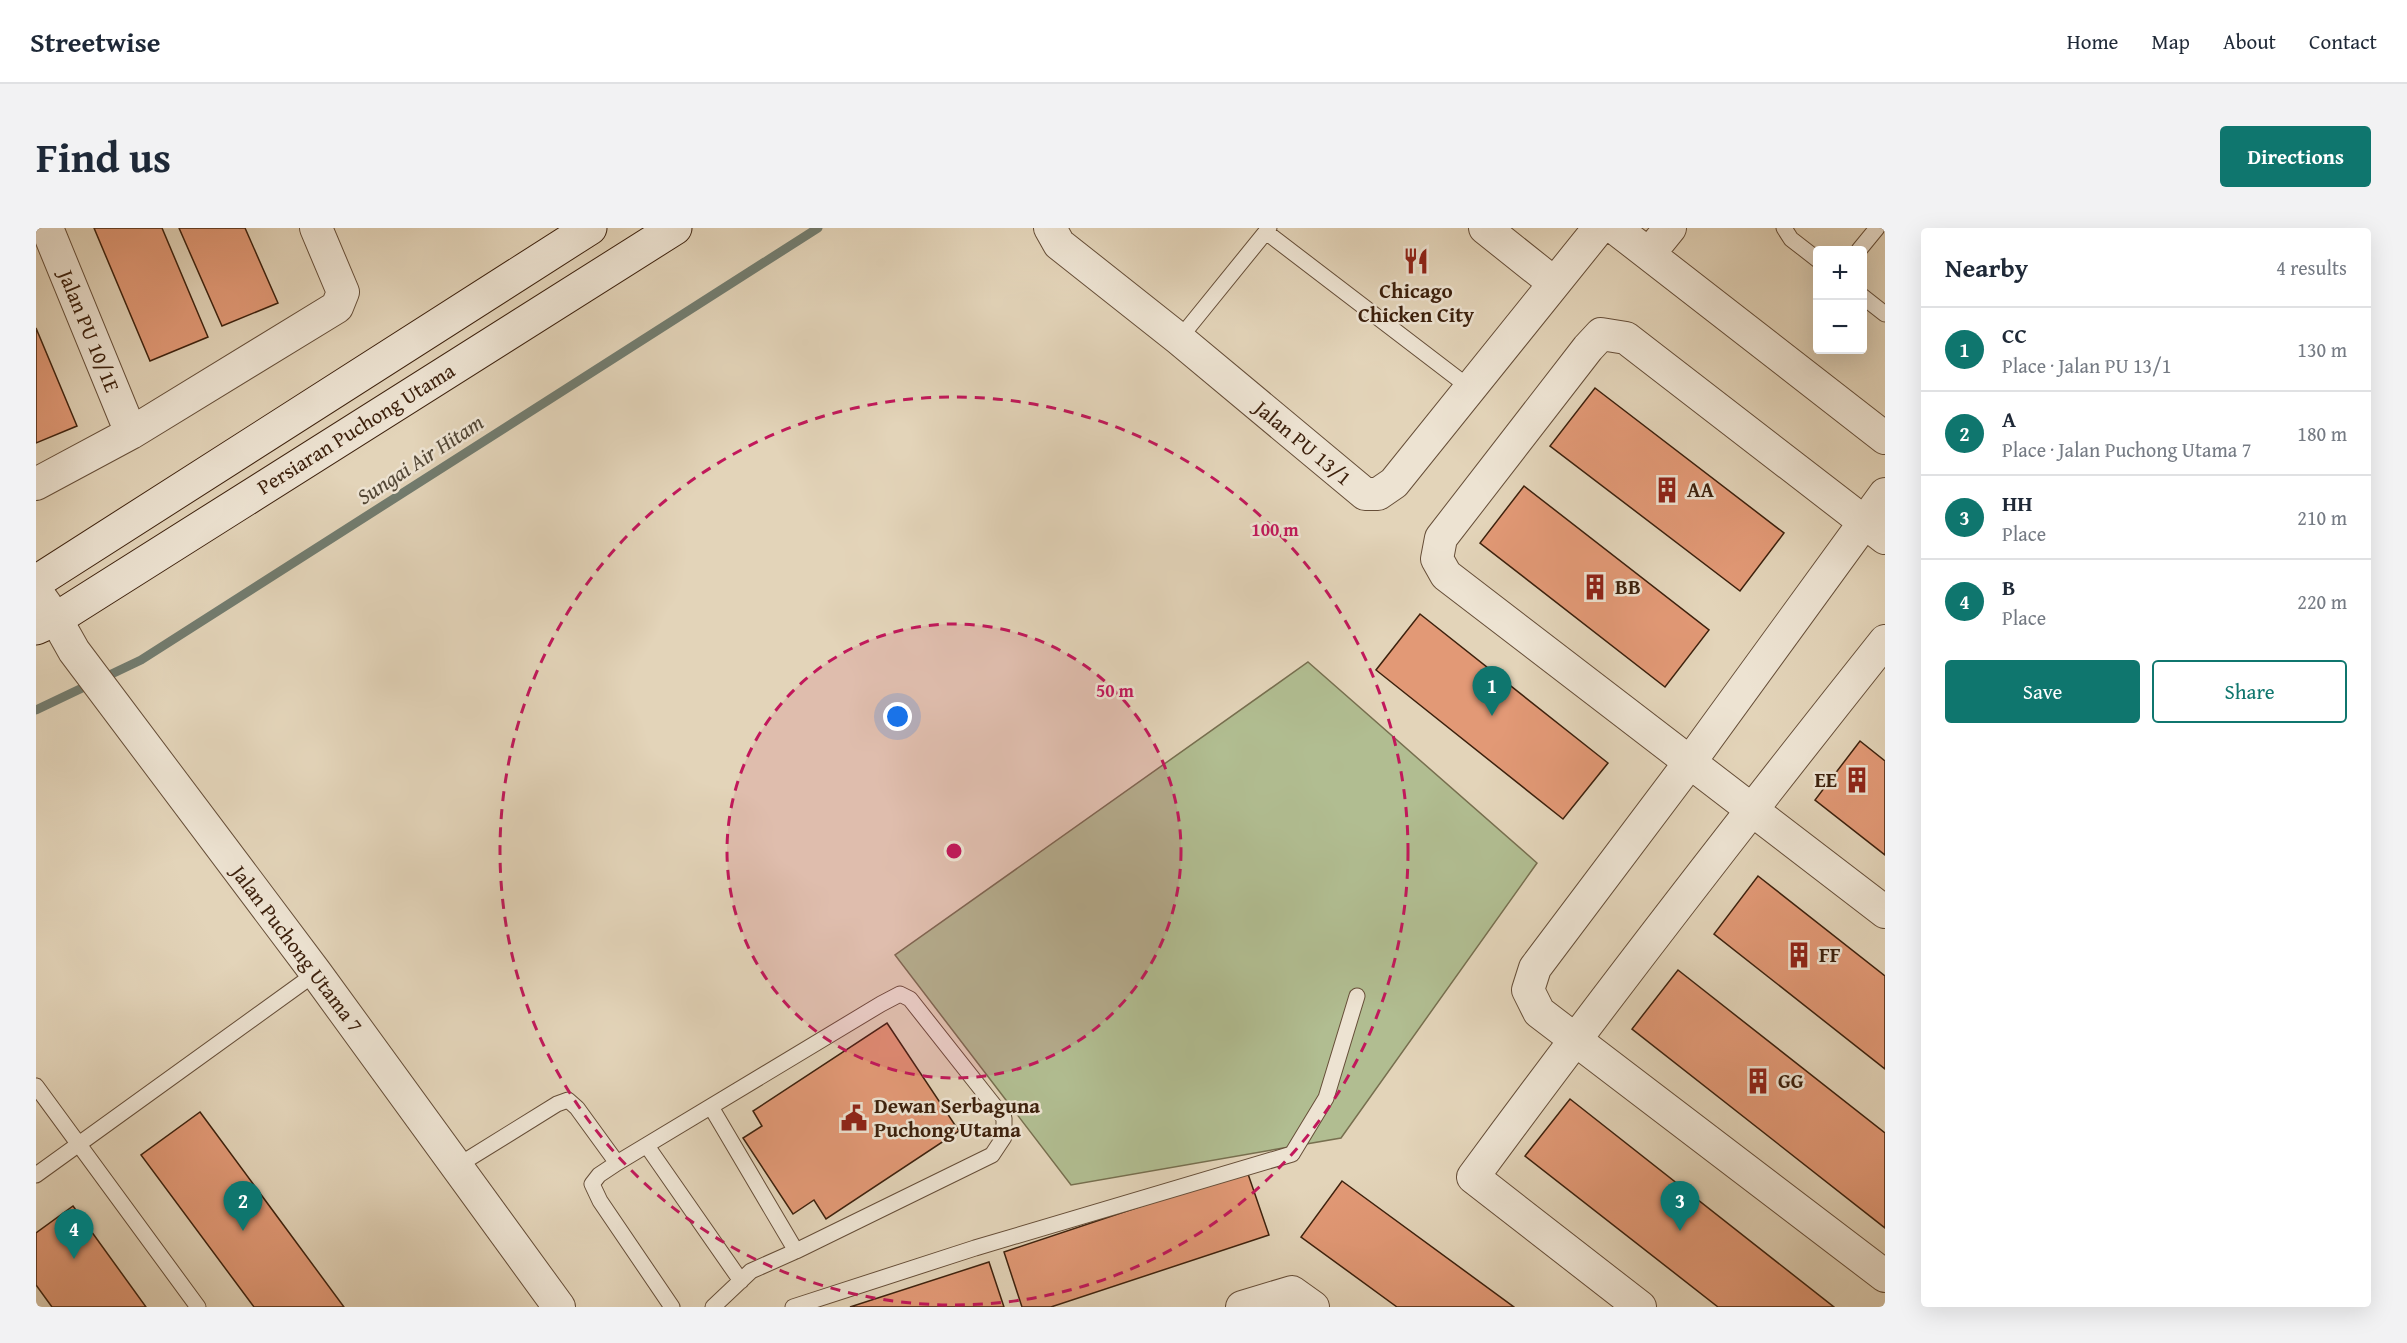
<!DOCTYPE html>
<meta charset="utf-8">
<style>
body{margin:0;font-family:"Gentium Book Plus",serif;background:#f2f2f3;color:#1f2937}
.controls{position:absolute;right:18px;top:18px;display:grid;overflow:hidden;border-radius:6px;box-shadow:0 6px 24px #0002}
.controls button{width:54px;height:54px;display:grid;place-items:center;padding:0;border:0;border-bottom:2px solid #e0e1e3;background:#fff;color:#1f2937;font:30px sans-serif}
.you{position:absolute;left:862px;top:489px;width:21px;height:21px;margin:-15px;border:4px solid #fff;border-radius:50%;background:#1a73e8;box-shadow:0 0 0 9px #1a73e833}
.badge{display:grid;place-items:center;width:39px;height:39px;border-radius:50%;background:#0f766e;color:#fff;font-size:20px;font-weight:700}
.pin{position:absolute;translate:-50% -50px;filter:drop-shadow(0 2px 3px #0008)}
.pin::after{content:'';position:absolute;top:32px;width:21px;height:18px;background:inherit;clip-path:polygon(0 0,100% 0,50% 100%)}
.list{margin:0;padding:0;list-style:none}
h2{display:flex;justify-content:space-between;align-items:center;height:78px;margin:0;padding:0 24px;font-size:26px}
h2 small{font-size:20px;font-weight:400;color:#747a83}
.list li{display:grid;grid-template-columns:39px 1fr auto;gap:18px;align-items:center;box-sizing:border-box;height:84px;padding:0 24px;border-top:2px solid #e0e1e3}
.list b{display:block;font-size:22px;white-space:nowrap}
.list p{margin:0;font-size:20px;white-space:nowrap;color:#747a83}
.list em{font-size:20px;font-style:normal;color:#747a83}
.actions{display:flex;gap:12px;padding:18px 24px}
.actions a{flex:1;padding:14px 0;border:2px solid #0f766e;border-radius:6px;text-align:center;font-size:21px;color:#0f766e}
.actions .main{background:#0f766e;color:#fff}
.map{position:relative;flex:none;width:1849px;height:1079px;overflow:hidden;border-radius:6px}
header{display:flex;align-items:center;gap:36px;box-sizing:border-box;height:84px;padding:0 30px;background:#fff;border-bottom:2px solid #e0e1e3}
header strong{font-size:28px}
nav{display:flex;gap:33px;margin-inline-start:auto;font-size:21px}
.intro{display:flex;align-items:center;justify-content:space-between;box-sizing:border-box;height:144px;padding:0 36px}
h1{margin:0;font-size:42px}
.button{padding:15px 27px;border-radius:6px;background:#0f766e;color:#fff;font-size:21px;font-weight:700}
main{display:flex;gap:36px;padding:0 36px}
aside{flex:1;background:#fff;border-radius:6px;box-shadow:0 6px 24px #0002}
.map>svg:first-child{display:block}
.green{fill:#b1bd91;stroke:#776f4f;stroke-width:1.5}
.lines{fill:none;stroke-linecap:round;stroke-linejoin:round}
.stream{stroke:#727c6f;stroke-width:9}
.building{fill:#e29976;stroke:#3d210d;stroke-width:1.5}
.lane-casing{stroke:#664e38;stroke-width:17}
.street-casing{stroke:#664e38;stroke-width:34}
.secondary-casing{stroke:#3d210d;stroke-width:35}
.lane{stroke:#ede3d2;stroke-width:15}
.street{stroke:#ede3d2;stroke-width:32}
.secondary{stroke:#ede3d2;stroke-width:33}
.ring{fill:none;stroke:#c2185b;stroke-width:3;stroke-dasharray:10 8}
.labels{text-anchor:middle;stroke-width:5;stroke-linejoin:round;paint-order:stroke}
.poi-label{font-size:21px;font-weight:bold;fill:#3d210d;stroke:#ede3d2;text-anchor:start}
.street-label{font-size:21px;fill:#3d210d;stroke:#ede3d2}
.water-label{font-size:22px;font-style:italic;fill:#534736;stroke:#ede3d2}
.centre{fill:#c2185b;stroke:#ede3d2;stroke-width:3}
.ring-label{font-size:18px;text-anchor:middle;font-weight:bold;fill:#c2185b;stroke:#ede3d2;stroke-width:5;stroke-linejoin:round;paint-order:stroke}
</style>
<header>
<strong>Streetwise</strong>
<nav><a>Home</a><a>Map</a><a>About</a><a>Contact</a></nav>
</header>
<div class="intro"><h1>Find us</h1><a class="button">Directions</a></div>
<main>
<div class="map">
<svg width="1849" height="1079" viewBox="0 0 1849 1079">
<rect width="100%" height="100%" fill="#e3d4b9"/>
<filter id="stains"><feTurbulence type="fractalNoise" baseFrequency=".00333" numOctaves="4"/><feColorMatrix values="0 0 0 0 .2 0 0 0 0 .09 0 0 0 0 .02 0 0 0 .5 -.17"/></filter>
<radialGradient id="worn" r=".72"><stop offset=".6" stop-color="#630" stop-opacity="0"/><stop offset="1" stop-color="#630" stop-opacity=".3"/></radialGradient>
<path class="green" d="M1272,434L1501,635L1305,910L1035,957L859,727Z"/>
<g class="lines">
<path class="stream" d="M0,482L105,432L782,0"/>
</g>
<path class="building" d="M58,0H126L172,109L114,133Z
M143,0H209L242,75L186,98Z
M0,100L41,198L0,215Z
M1559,160L1748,305L1704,363L1514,218Z
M1488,258L1673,402L1629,459L1444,315Z
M1384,386L1572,535L1527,591L1340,442Z
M1824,513L1849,533V627L1779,572Z
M1722,648L1849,748V841L1678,706Z
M1642,742L1849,905V1000L1596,801Z
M851,795L923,903L790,991L778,972L757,986L707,910L726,898L717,883Z
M1534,871L1798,1079H1682L1489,928Z
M164,884L308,1079H218L105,927Z
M1211,943L1233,1007L1015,1079H986L968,1024Z
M1306,953L1478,1079H1361L1265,1009Z
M37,978L110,1079H16L0,1057V1005Z
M953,1034L968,1079H814Z"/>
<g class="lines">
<g class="lane-casing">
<path id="lane" d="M1748,0L1755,11L1782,32
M1230,4L1434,160
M1823,22L1841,0
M1826,68L1849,86
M1143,111L1233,0
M0,858L162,1079
M675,879L760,1023
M611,918L705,1053
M421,938L521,876L532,872L541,880L581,935
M0,947L280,745
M636,1079L564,973L556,956L563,947L581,935L845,776L864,766L874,771L968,890V909L956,927L760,1023L715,1043L677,1079
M757,1079L939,1020L1256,926L1290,870L1321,768"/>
</g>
<g class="street-casing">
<path id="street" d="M11,0L95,205
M1014,0L1023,16L1143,111L1329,266H1342L1358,255L1563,0
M1449,0L1518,55
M1579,0L1849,210
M1613,26L1634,0
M0,256L95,205L301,79L307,64L280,0
M1849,266L1654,534L1499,740L1492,762L1503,784L1849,1048
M1849,310L1590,110L1565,106L1552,120L1405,310L1401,331L1410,347L1849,684
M0,363L20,391L38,423L280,745L523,1079
M1206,1079L1256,1064L1277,1079
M1604,1079L1437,949C1571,767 1709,589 1849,413"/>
</g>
<g class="secondary-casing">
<path id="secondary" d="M0,354L554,0
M0,400L20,391L639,0"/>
</g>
<use href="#lane" class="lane"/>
<use href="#street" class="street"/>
<use href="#secondary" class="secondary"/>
</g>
<circle cx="918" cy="623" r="227" fill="#c2185b" fill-opacity=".12"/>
<g class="ring">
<circle cx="918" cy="623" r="227"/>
<circle cx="918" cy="623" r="454"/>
</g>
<defs>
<g id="restaurant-bare" transform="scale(2.07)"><path d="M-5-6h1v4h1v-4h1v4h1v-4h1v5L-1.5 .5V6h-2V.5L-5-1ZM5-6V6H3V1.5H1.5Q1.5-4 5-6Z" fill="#8f2418" stroke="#ede3d2" stroke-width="2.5" paint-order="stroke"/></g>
<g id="building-bare" transform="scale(2.07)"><path d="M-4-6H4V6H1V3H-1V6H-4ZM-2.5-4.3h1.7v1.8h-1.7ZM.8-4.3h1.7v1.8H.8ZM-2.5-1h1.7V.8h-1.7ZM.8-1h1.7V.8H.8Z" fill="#8f2418" stroke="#ede3d2" stroke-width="2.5" paint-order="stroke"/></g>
<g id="civic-bare" transform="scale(2.07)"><path d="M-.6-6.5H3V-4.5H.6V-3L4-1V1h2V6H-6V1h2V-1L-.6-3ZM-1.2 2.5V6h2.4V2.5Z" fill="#8f2418" stroke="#ede3d2" stroke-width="2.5" paint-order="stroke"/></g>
</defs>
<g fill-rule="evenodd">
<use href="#restaurant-bare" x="1380" y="33"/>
<use href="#building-bare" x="1631" y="262"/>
<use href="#building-bare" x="1559" y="359"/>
<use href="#building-bare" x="1821" y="552"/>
<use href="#building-bare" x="1763" y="727"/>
<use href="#building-bare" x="1722" y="853"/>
<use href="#civic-bare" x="818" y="890"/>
</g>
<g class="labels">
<g class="poi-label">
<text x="1380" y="70" text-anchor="middle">Chicago<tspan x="1380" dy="24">Chicken City</tspan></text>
<text x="1651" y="269">AA</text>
<text x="1579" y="366">BB</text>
<text x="1801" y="559" text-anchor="end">EE</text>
<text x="1783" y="734">FF</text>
<text x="1742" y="860">GG</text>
<text x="838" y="885">Dewan Serbaguna<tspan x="838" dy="24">Puchong Utama</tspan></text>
</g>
<g class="street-label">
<text transform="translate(53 103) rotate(68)" y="7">Jalan PU 10/1E</text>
<text transform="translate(320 201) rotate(-32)" y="7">Persiaran Puchong Utama</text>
<text transform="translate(1267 215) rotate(40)" y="7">Jalan PU 13/1</text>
<text transform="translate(261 721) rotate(53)" y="7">Jalan Puchong Utama 7</text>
</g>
<g class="water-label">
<text transform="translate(384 231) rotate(-33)" y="8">Sungai Air Hitam</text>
</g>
</g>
<circle cx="918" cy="623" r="9" class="centre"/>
<g class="ring-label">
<text x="1239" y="308">100 m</text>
<text x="1079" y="469">50 m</text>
</g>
<rect width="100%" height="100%" filter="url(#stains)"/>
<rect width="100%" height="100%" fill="url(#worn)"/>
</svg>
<div class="controls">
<button>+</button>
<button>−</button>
</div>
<div class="you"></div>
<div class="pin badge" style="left:1456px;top:488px">1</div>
<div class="pin badge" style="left:207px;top:1003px">2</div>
<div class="pin badge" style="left:1644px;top:1003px">3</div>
<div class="pin badge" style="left:38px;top:1031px">4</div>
</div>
<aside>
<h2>Nearby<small>4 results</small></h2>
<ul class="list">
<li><span class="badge">1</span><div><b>CC</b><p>Place · Jalan PU 13/1</p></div><em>130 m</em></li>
<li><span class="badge">2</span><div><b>A</b><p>Place · Jalan Puchong Utama 7</p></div><em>180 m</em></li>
<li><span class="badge">3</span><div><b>HH</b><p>Place</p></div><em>210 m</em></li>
<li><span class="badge">4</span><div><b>B</b><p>Place</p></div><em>220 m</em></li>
</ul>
<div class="actions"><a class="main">Save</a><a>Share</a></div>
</aside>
</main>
